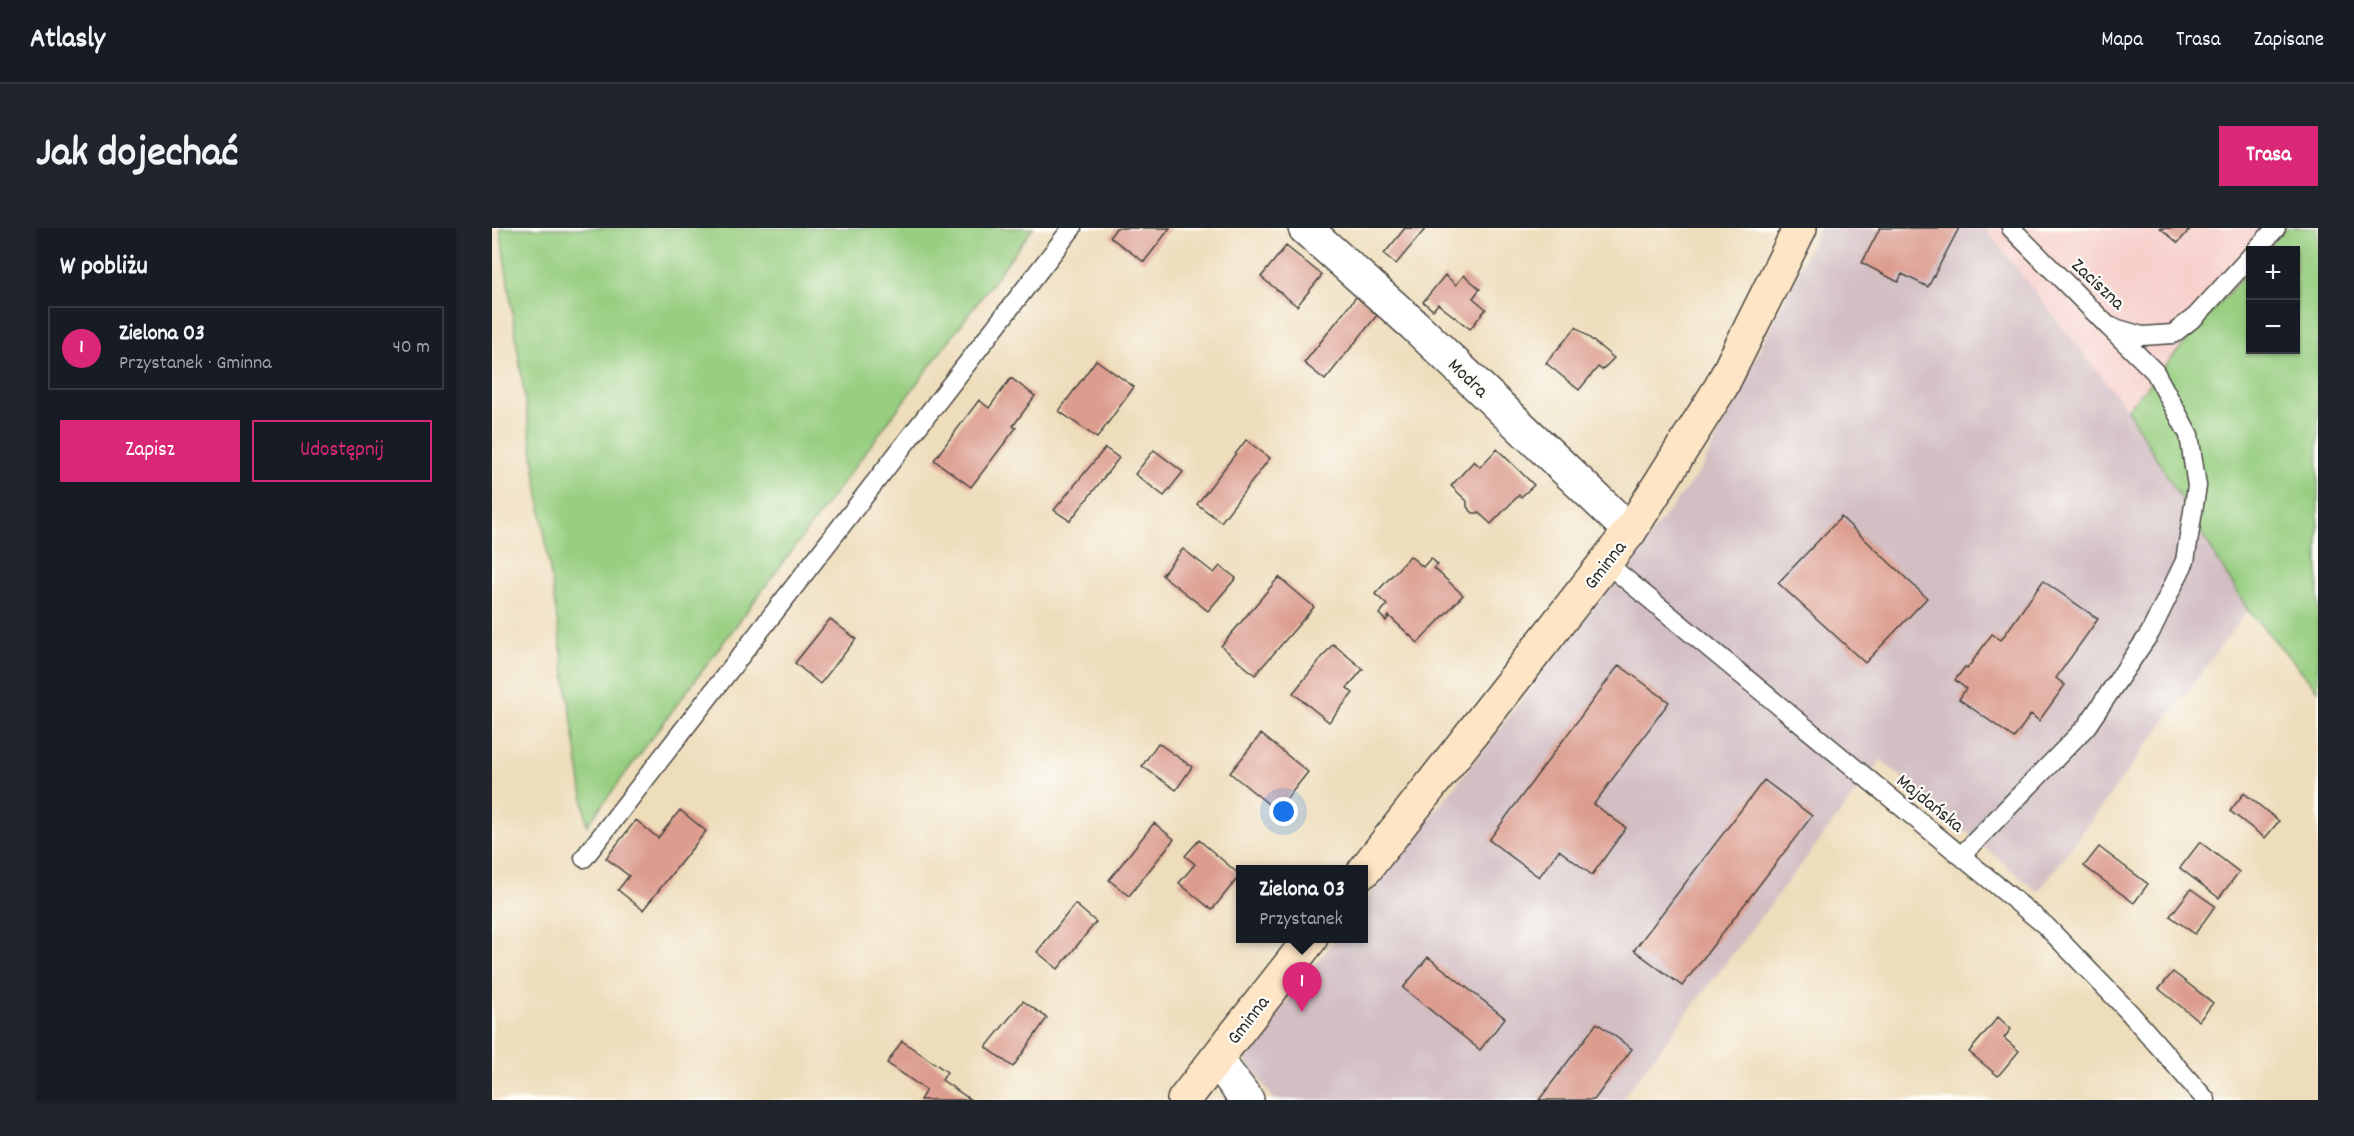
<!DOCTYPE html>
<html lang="pl">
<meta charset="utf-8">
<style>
body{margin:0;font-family:Dekko,sans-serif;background:#20242c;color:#f1f3f6}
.controls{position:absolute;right:18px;top:18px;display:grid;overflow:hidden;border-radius:0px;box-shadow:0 2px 4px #0004}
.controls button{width:54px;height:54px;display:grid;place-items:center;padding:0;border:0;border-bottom:2px solid #363941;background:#171b24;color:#f1f3f6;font:30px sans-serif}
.you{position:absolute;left:792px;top:584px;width:21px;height:21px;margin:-15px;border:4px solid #fff;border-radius:50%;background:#1a73e8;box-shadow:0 0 0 9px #1a73e833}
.badge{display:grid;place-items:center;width:39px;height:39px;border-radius:50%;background:#db2777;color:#fff;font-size:20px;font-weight:700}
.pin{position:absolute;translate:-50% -50px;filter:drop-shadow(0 2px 3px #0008)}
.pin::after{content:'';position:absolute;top:32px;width:21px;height:18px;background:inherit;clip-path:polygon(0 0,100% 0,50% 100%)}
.popup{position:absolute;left:744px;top:637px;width:132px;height:78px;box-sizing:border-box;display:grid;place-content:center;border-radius:0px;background:#171b24;filter:drop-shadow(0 2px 4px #0005);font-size:20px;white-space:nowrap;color:#9ea1a6}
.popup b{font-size:22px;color:#f1f3f6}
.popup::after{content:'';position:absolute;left:50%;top:100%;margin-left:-12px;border:12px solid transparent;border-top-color:#171b24}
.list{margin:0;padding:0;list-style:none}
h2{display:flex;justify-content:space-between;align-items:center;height:78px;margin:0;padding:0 24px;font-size:26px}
h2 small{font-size:20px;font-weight:400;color:#9ea1a6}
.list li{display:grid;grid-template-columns:39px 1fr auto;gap:18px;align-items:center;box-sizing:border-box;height:84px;margin:0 12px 12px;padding:0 12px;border:2px solid #363941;border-radius:0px}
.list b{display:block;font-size:22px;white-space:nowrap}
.list p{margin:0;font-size:20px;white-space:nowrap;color:#9ea1a6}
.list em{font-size:20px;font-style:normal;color:#9ea1a6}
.actions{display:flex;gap:12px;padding:18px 24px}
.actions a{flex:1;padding:14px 0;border:2px solid #db2777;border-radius:0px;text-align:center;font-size:21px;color:#db2777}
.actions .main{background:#db2777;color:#fff}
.map{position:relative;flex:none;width:1826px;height:872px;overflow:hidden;border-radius:0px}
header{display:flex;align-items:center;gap:36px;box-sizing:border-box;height:84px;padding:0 30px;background:#171b24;border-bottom:2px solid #363941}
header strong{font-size:28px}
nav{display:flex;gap:33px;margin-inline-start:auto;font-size:21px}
.intro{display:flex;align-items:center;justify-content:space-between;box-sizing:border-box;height:144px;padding:0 36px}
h1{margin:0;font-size:42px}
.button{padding:15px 27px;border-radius:0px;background:#db2777;color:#fff;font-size:21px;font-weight:700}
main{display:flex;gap:36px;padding:0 36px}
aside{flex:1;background:#171b24;border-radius:0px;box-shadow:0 2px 4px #0004}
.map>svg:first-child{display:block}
.built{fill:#f7d0cc}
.industrial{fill:#d2bec3}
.green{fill:#97ce80;stroke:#617c56;stroke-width:1.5}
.building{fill:#dc9d8f}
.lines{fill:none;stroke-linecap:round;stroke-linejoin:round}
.service-casing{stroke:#484641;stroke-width:21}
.minor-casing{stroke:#484641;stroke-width:36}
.tertiary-casing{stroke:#484641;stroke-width:36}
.secondary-casing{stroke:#484641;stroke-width:36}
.service{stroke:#fff;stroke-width:18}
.minor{stroke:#fff;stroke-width:33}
.tertiary{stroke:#fff;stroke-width:33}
.secondary{stroke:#fde5c5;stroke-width:33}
.labels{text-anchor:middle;stroke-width:4.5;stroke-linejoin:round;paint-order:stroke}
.street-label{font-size:20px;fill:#2b2b2b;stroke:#fdfcf7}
</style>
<header>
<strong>Atlasly</strong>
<nav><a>Mapa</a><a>Trasa</a><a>Zapisane</a></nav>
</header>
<div class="intro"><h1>Jak dojechać</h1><a class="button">Trasa</a></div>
<main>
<aside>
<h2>W pobliżu<small></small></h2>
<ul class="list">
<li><span class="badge">1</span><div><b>Zielona 03</b><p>Przystanek · Gminna</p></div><em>40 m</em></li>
</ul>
<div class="actions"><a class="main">Zapisz</a><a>Udostępnij</a></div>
</aside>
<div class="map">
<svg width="1826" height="872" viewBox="0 0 1826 872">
<rect width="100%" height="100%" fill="#fdfcf7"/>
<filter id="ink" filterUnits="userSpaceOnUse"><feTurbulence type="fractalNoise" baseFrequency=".0167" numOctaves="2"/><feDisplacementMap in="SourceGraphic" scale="12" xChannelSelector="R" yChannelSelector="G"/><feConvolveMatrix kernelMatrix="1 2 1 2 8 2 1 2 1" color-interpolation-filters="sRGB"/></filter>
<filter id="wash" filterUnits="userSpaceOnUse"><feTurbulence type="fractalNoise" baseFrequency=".008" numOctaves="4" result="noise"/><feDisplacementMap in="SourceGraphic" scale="24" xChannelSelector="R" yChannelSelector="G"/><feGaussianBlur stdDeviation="1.35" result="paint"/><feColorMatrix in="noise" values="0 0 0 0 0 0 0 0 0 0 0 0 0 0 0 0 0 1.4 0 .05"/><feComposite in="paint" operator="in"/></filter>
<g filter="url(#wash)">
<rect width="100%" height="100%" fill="#edb"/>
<path class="built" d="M1493,0H1793L1635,181Z"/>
<path class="industrial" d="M1327,0H1493L1635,181L1756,382L1546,664L1389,532L1129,872H783L751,830L844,711L872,710V675L1210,240Z"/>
<path class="green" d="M8,0H541L95,597Z
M1793,0H1826V462L1756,382L1635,181L1758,40V122H1804V22H1774Z"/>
<g id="blocks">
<path class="building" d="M624,0H678L652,34L618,9Z
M913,0H934L904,36L892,26Z
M1388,0H1467L1436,59L1410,46L1406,54L1370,35Z
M1668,0H1699L1686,15Z
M794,18L830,47L805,78L769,49Z
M953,47L964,57L972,47L988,61L981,70L994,81L978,101L946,76L941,82L931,74Z
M868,64L890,81L833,152L812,135Z
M1084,99L1122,130L1110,142L1106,139L1087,162L1054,135Z
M604,132L642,159L605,210L567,183Z
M519,150L543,168L521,198L524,200L479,259L442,232L487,172L497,180Z
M754,212L778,230L729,294L705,276Z
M613,220L627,230L578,293L562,282Z
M1005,221L1042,257L1029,269L1027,267L999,296L987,285H981L975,279V273L959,258L982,233L988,239Z
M662,222L691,244L672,268L643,246Z
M1349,289L1435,370L1373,435L1286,355Z
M691,321L722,345L728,338L744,350L716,383L670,347Z
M918,328L931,339L939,330L946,337L942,340L971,367L926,415L897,388L894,393L887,386L895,377L883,366Z
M787,349L822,379L763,447L729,418Z
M1551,353L1606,391L1564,450L1573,457L1547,493L1539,486L1522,510L1467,471L1474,461L1463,452L1473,439L1475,441L1500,406L1509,412Z
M338,391L364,411L328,456L303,435Z
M841,416L871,441L855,460L861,465L837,494L801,465Z
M1127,437L1177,474L1102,576L1134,600L1100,647L1067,622L1047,649L997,612Z
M769,506L816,544L785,583L738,545Z
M666,515L700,539L684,562L650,538Z
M1272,552L1320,588L1190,758L1142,722Z
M1752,565L1787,593L1773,610L1738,583Z
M188,582L214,603L151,682L126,662L137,648L114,630L144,592L166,610Z
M662,595L682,611L637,668L617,652Z
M707,612L748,647L720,682L687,655L703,636L693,628Z
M1708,614L1747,644L1727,670L1688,640Z
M1607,619L1656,656L1642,675L1592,638Z
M1699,661L1723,678L1703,706L1678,688Z
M583,676L604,694L566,741L545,724Z
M936,729L1013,790L988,822L911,760Z
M1681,744L1721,775L1707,793L1667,761Z
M531,773L555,790L521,839L494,819Z
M1506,789L1519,801L1512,810L1527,823L1506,848L1477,824Z
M1105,795L1140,821L1102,872H1047Z
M410,813L455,844L450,852L479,872H428L434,862L395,835Z"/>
</g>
</g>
<g filter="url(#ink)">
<use href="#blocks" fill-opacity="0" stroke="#484641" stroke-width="1.5"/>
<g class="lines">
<g class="service-casing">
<path id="service" d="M1519,0L1616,98L1650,108L1681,106L1704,88L1758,29
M1764,22L1784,0
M1113,334L1554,698L1637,784L1714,872
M1469,628L1594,499L1658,405L1693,333L1705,258L1697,207L1663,144L1616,98
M92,630L580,0"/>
</g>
<g class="minor-casing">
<path id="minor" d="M813,0L922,97L1138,303"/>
</g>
<g class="tertiary-casing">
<path id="tertiary" d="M724,831L755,872"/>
</g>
<g class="secondary-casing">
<path id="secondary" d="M872,643L1138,303L1229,159L1308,0
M692,872L819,710"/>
</g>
<use href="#service" class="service"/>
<use href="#minor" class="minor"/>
<use href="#tertiary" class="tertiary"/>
<use href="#secondary" class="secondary"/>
</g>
</g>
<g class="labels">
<g class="street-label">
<text transform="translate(1607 55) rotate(43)" y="7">Zaciszna</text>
<text transform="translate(977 149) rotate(44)" y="7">Modra</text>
<text transform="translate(1112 336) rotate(-52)" y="7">Gminna</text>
<text transform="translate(1439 574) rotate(39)" y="7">Majdańska</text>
<text transform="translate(755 791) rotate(-52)" y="7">Gminna</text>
</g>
</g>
</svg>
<div class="controls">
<button>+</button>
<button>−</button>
</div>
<div class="you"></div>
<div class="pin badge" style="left:810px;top:784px">1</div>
<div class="popup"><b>Zielona 03</b>Przystanek</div>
</div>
</main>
